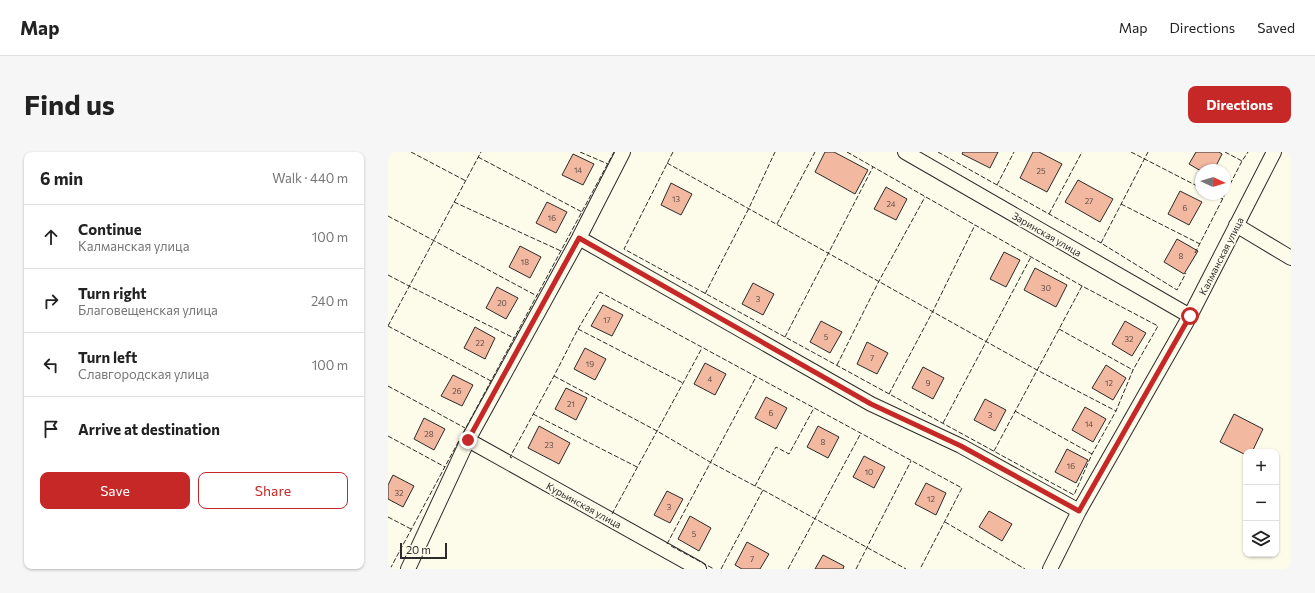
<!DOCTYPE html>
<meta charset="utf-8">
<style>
body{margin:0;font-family:Commissioner,sans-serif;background:#f6f6f6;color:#222}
.controls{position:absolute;right:12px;bottom:12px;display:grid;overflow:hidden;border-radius:8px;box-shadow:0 1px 3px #0004}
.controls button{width:36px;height:36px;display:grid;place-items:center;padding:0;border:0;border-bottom:1px solid #e0e0e0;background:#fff;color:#222;font:20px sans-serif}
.compass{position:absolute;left:807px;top:12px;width:36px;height:36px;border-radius:50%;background:#fff;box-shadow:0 1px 3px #0004;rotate:94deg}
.scale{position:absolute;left:12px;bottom:10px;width:47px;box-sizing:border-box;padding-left:4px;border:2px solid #2b2b2b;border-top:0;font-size:11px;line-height:14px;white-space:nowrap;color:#2b2b2b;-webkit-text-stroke:3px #fdfbea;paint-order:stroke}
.stop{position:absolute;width:12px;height:12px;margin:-9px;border:3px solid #c62828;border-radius:50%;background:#fff}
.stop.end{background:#c62828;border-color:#fff;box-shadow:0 1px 4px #0008}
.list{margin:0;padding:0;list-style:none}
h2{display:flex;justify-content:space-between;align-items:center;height:52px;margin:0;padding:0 16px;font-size:17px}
h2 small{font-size:13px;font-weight:400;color:#767676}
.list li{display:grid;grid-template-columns:26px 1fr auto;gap:12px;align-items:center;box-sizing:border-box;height:64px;padding:0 16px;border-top:1px solid #e0e0e0}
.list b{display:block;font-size:15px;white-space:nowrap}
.list p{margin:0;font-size:13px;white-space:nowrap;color:#767676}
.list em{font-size:13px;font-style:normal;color:#767676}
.actions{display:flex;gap:8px;padding:12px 16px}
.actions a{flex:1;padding:9px 0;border:1px solid #c62828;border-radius:8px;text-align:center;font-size:14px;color:#c62828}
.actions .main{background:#c62828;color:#fff}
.icon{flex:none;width:22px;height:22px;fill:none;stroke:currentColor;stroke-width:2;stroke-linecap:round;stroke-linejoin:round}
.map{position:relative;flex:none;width:903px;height:417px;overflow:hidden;border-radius:8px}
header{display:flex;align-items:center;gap:24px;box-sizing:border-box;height:56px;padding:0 20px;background:#fff;border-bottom:1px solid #e0e0e0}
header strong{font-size:19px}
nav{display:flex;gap:22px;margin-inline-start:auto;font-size:14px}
.intro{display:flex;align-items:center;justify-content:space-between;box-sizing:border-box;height:96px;padding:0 24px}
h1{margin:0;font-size:28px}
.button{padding:10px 18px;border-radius:8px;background:#c62828;color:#fff;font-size:14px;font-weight:700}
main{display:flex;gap:24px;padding:0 24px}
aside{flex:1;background:#fff;border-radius:8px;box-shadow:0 1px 3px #0004}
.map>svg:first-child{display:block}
.building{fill:#f2b8a0;stroke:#2b2b2b}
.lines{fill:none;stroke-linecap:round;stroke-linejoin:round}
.minor-casing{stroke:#2b2b2b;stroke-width:16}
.minor{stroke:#fdfbea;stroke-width:14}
.fence{stroke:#2b2b2b;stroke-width:1;stroke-dasharray:5 2;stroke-linecap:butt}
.route{stroke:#c62828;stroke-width:5}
.labels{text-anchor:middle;stroke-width:3;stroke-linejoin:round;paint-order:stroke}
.number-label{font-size:8px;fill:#5d4e48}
.street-label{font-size:10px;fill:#2b2b2b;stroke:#fdfbea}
</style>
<header>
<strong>Map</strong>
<nav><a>Map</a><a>Directions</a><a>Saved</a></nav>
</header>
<div class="intro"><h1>Find us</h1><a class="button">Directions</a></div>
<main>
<aside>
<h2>6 min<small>Walk · 440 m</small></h2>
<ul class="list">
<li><svg class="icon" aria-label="ahead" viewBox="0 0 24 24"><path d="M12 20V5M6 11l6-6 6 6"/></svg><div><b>Continue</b><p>Калманская улица</p></div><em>100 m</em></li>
<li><svg class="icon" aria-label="right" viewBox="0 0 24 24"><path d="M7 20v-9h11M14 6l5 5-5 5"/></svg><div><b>Turn right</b><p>Благовещенская улица</p></div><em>240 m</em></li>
<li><svg class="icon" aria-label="left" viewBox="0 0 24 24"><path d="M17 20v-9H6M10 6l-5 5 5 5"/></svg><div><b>Turn left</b><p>Славгородская улица</p></div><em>100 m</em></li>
<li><svg class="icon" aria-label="arrive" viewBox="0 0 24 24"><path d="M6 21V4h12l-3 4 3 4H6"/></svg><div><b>Arrive at destination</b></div></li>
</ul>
<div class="actions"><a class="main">Save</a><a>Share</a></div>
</aside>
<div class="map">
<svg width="903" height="417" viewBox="0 0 903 417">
<rect width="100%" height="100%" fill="#fdfbea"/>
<path class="building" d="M437,0H446L480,18L467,42L427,20Z
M575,0H610L602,16L574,2Z
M645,0H651L674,12L659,40L632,26Z
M808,0H831L834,2L826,18L813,19L801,12Z
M185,2L206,12L195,33L174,23Z
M690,28L725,47L712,70L677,50Z
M283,31L304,42L293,63L273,53Z
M498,35L519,47L508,68L486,57Z
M792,39L814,50L801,73L780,62Z
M159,50L179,60L168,81L148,71Z
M789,87L810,99L796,122L776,110Z
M132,94L153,105L142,126L121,115Z
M616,100L632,108L618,135L602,127Z
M647,116L679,133L668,155L636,138Z
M365,131L386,142L375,163L354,152Z
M109,135L130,146L118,167L98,156Z
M215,153L235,163L224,184L203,174Z
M433,169L454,180L442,201L422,190Z
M737,169L758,181L744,204L724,192Z
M87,175L107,186L97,207L76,196Z
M479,190L500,201L489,222L469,212Z
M197,196L218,207L207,228L186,217Z
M317,211L338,222L327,243L306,232Z
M718,213L738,226L725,248L704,236Z
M535,215L556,226L545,247L524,236Z
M65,223L85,233L74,254L53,244Z
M178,236L199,246L188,268L167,257Z
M378,245L399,256L388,277L367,266Z
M597,247L618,258L607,279L586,268Z
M697,255L718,267L705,290L684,278Z
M846,262L875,277L864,300H858V303L832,290Z
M36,266L57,277L46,298L26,287Z
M151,274L182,291L171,312L140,296Z
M430,274L451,285L440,306L419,295Z
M679,297L700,308L688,331L667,320Z
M476,304L497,315L486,336L465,325Z
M5,323L26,334L15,355L0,347V333Z
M538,331L558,341L548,363L527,352Z
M279,339L295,347L282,371L266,363Z
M601,359L624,372L614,389L591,375Z
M302,364L323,376L311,399L290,387Z
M359,390L381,402L372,417H354L347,413Z
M435,403L456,414L455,417H427Z"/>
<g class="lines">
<g class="minor-casing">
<path id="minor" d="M517,0L802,164
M848,73L903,106
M191,86L483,252L573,294L691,359
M80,288L311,417
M20,417L80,288L191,86L235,0
M662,417L691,359L802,164L886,0"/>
</g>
<use href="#minor" class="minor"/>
<path class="fence" d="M23,0L78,29
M192,0L220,12
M285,0L236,97L686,343L704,302L728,259L745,218L770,174L694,134L459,0
M550,0L713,91L789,138L798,121
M743,0L813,36
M837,0L854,9
M90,5L194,60
M279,11L649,218L728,259
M609,33L626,0
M825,42L835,47
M66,50L173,99
M733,52L812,92
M661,62L694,0
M0,64L149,144
M389,72L427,0
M713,91L760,0
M807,101L854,9L860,0
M0,123L21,134L126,186
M317,142L361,56L387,0
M0,174L93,0
M0,174L103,229
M190,177L295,231
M671,177L745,218
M397,185L485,15
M449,213L491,129L537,45
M166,224L269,279L322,310L367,334
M0,234L77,276
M501,242L545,159L587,73
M627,259L704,302
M145,262L249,315
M555,271L643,105
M0,284L57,315
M606,299L694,134
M124,306L122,305L166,224L190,177L212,140L574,336L532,417
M375,338L518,417
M224,362L314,196
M0,365L23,377
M557,370L637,417
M279,392L368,225
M283,394L326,417
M2,417L226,0
M333,417L375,338L367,334L388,295L401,302L426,256
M400,417L473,281
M468,417L523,309"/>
</g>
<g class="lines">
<path class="route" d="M80,288L191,86L483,252L573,294L691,359L802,164"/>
</g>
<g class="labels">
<g class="number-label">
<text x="190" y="21">14</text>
<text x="653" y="22">25</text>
<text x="288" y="50">13</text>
<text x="701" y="52">27</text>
<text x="503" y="55">24</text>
<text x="797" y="59">6</text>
<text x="164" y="69">16</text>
<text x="793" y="107">8</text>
<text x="137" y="113">18</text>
<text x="658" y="139">30</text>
<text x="370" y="150">3</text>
<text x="114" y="154">20</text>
<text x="219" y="171">17</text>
<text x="438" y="188">5</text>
<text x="741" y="190">32</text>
<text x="92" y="194">22</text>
<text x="484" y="209">7</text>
<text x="202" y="215">19</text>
<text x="322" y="230">4</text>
<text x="540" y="234">9</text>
<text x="721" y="234">12</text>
<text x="69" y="242">26</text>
<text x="183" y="255">21</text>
<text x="383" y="264">6</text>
<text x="602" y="266">3</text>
<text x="701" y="275">14</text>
<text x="41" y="285">28</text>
<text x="435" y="293">8</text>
<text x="161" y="296">23</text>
<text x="683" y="317">16</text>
<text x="481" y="323">10</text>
<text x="11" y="344">32</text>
<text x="543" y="350">12</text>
<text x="281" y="358">3</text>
<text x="306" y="385">5</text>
<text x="364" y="410">7</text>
</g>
<g class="street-label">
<text transform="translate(659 82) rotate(30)" y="4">Заринская улица</text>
<text transform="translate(833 104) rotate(-63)" y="4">Калманская улица</text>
<text transform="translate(196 353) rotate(29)" y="4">Курьинская улица</text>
</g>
</g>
</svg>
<div class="controls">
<button>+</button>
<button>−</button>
<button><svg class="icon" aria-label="layers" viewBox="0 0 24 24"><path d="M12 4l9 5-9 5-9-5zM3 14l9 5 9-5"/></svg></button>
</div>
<svg class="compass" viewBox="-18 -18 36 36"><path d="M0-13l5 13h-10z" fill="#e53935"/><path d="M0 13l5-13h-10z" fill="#767676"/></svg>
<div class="scale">20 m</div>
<div class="stop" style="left:802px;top:164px"></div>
<div class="stop end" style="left:80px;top:288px"></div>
</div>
</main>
